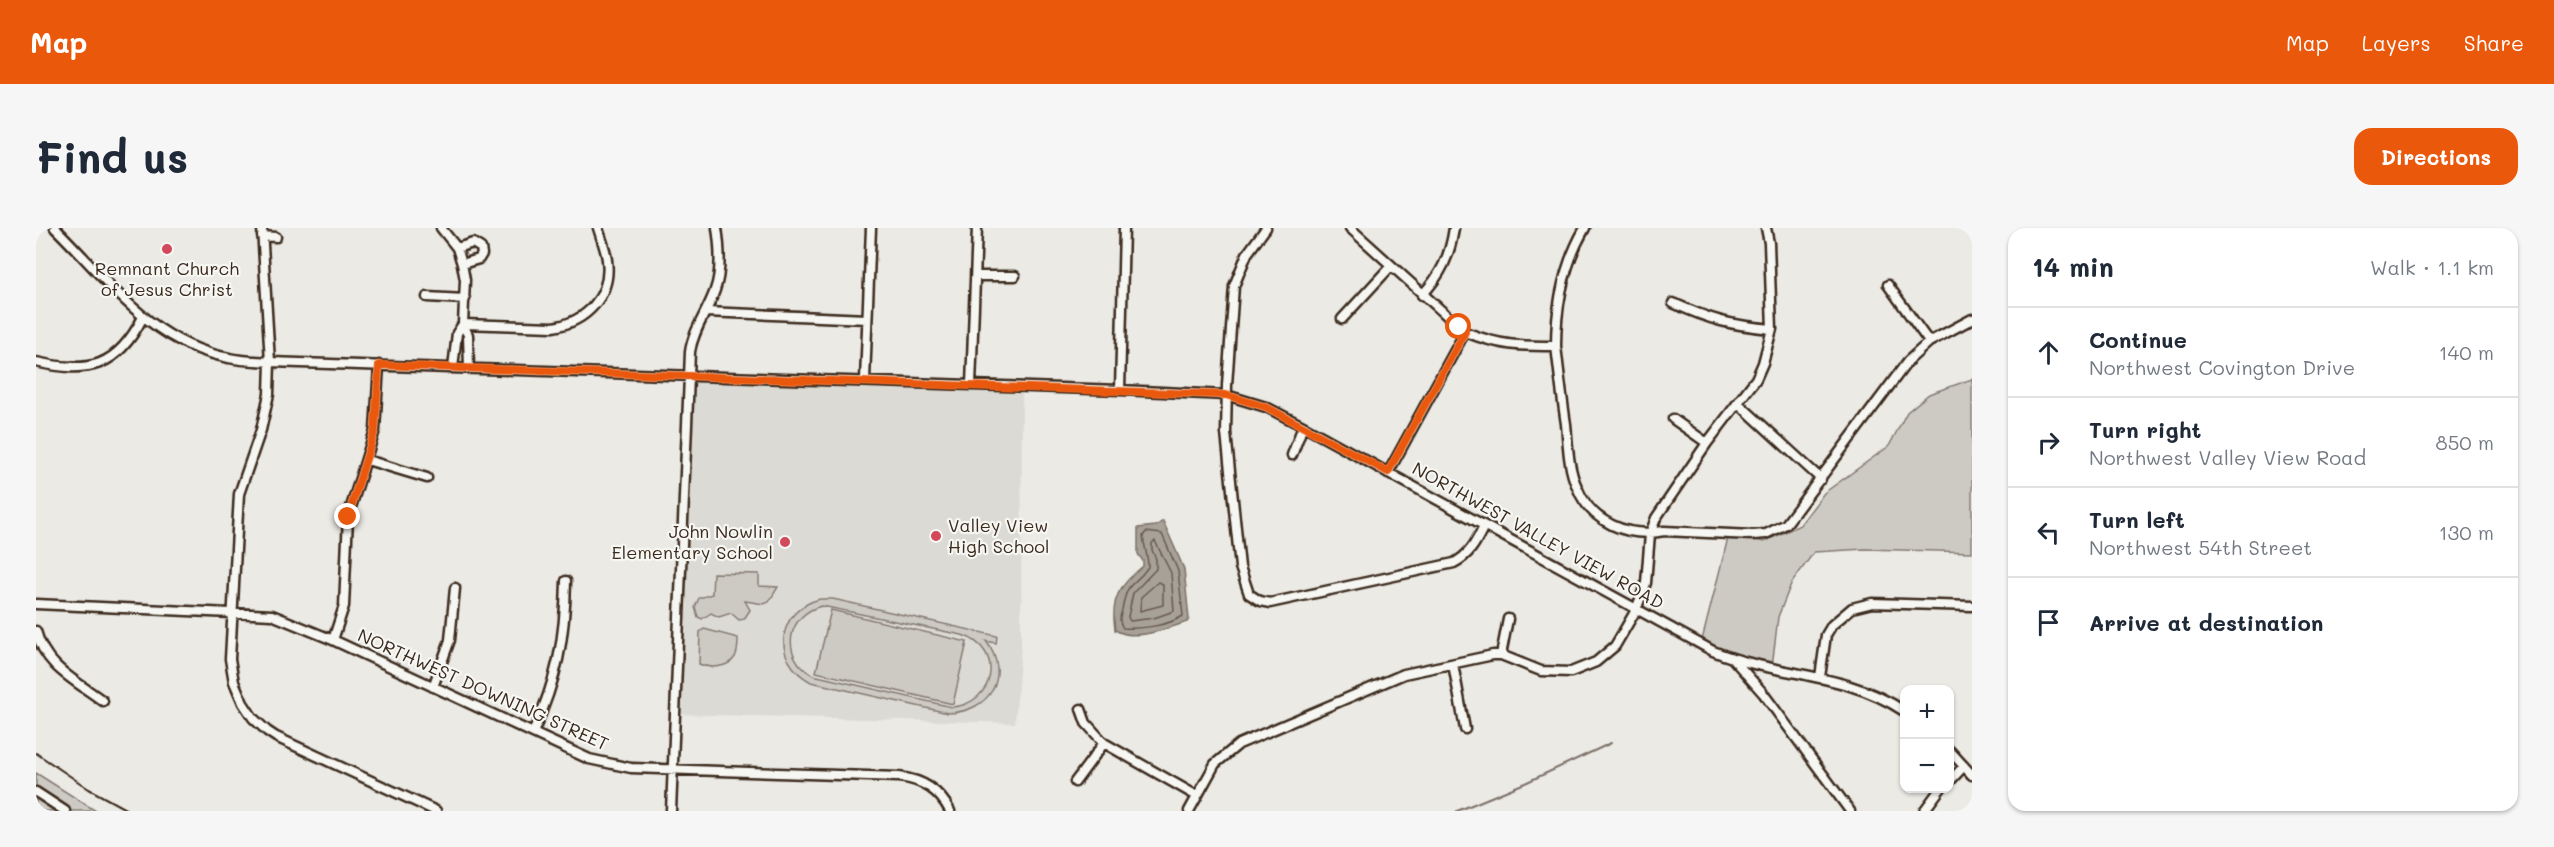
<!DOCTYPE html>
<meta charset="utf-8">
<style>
body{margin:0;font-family:Mali,sans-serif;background:#f6f6f7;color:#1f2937}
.controls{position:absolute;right:18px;bottom:18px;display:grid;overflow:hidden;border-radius:12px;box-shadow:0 2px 4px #0004}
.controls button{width:54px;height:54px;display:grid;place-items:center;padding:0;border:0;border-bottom:2px solid #e0e1e3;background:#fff;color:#1f2937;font:30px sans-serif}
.stop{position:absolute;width:18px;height:18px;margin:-14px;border:4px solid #ea580c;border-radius:50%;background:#fff}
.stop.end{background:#ea580c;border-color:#fff;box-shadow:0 2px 6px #0008}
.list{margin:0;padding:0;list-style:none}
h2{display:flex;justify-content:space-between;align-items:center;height:78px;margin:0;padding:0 24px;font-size:26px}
h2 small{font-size:20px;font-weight:400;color:#747a83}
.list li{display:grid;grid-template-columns:39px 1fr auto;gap:18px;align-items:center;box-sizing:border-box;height:90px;padding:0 24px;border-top:2px solid #e0e1e3}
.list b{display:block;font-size:22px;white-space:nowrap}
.list p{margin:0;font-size:20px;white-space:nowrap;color:#747a83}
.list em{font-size:20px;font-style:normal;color:#747a83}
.icon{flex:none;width:33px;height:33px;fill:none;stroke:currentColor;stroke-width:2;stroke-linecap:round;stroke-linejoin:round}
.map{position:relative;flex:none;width:1936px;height:583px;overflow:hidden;border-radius:18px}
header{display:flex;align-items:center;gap:36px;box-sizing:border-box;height:84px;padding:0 30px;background:#ea580c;color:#fff}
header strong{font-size:28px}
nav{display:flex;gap:33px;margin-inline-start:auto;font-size:21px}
.intro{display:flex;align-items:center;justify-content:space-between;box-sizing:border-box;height:144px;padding:0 36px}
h1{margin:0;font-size:42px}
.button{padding:15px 27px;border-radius:18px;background:#ea580c;color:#fff;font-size:21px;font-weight:700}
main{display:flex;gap:36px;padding:0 36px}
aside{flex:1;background:#fff;border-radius:18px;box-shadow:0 2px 4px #0004}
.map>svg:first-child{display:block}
.built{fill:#dcdad4}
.green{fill:#cdcac4;stroke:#847a71;stroke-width:1.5;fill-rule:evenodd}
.water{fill:#a8a198;stroke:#7c7167;stroke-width:1.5}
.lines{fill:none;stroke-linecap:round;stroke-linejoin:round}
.shore{stroke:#675a4f;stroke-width:1.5}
.stream{stroke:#7c7167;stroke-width:2}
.minor-casing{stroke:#3b2a1e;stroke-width:13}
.minor{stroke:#f6f6f2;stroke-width:8}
.rail{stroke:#3b2a1e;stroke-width:2}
.route{stroke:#ea580c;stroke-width:8}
.poi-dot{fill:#d1495b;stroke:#f6f6f2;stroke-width:2}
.labels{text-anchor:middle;stroke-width:4.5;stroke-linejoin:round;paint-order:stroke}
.poi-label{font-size:18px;fill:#3b2a1e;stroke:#f6f6f2}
.street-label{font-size:18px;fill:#3b2a1e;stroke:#f6f6f2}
</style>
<header>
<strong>Map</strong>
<nav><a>Map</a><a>Layers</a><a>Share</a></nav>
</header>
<div class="intro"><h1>Find us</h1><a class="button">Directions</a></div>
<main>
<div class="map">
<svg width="1936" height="583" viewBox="0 0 1936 583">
<rect width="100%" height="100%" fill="#ebeae5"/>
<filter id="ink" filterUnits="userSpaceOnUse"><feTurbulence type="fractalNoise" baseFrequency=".0167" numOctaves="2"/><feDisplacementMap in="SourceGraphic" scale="12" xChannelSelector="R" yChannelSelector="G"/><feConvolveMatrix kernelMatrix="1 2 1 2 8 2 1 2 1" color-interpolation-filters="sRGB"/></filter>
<g filter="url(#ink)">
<path class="built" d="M653,148L986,158L985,418L979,495L639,486Z"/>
<path class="green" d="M1936,151V324L1829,321L1778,324L1755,356L1742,389L1736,439L1665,416L1693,306L1728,314L1764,297L1788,265L1853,218L1871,184L1893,166Z
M677,345L723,346V358L742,359L733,374L728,376L709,373L714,382L708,391L703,392L695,385L683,389L675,385L666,391L662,389L659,379L663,370L676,366Z
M784,371H797L961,408L960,415L950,413C976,448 954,484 912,485L775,454C735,433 740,382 784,371ZM786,378L926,407C970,421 959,476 916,479L777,447C744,430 750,386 786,378Z
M795,382L931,414L917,476L780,444Z
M668,401L702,410C702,416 702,424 699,429C692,440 674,441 663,436L664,404Z
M0,545L60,583H0Z"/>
<path class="water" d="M1127,293L1148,341L1153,391L1151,394C1129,401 1099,414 1079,402C1074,370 1084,357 1107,338V333L1102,326V300L1120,298Z"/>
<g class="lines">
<path class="shore" d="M1110,304L1126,306L1142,343L1147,388C1131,398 1106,401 1087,400C1082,393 1084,389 1086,382C1092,349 1097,361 1112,339C1113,333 1108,317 1107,308Z
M1119,313L1135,345L1138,383L1118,390L1094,393L1092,389L1097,365L1120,341V331L1116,322V315Z
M1122,354L1127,356V377L1104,383L1105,369Z"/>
<path class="stream" d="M1421,583L1489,555L1575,515"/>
<g class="minor-casing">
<path id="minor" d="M19,0C72,52 114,115 193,130C206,133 221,133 234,134L1084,162L1190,167L1230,179L1267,198L1677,423C1741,449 1807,443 1868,483
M226,0L234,134L233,166L225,202L203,266L194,431L198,454L207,475L217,490L231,503L240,509L400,583
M405,0L421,20L426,36L429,52L427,96L432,107L433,140
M1230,0L1211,26L1198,58L1191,157L1190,205L1204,339L1213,366L1224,373L1234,375L1418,335C1434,327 1440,314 1448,298
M1314,0L1429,104C1465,118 1482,118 1520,118
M1549,0C1528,36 1520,76 1520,118C1523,144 1526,170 1530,196C1532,216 1532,240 1541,259C1555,295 1592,310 1628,303L1717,307L1730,306L1750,296L1872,133L1893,114L1936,91
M226,8L240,9
M421,20L437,15L445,20L446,26L443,31L426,36
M940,48H979
M1852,57L1893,114
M1386,67C1405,47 1414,28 1418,0
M391,69L429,71
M1637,75C1675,92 1693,97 1736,101
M670,84L831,91
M1306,91L1355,38
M427,96L517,99C550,94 576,68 571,32C570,22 565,10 562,0
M0,134C53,146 81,140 107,89
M417,140L421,105L427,96
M829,152L835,0
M935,157L941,0
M1084,162L1088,0
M1703,176L1785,251
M1637,191L1671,215
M1256,227L1267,198
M331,232L391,250
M1352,245L1429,104
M0,376L236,387L297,412L553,531L595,540L863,549C887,552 903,562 914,583
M0,403C9,439 39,452 67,473
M297,412L308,378L312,289L339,202L343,137
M1465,427L1472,391
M1697,431L1727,465L1814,583
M1417,436L1429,501
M1784,449L1790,407L1796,397L1816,380L1836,375L1936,378
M397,459L414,412L419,360
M1045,481L1050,495L1068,515L1161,568
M497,505C521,451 529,412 530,353
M1914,523L1936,547
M1914,553L1928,538
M1039,554L1068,515
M0,564L29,583
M635,583L654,124C657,102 672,83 679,62C686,43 684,20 681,0
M1153,583L1179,536L1203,516L1368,446L1457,427H1465L1505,443L1535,444L1560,434L1579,418L1600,382L1610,355L1614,306L1620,290L1671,215L1720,151L1727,135L1736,101L1733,15L1730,0
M1888,583L1905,560"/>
</g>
<use href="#minor" class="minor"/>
<path class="rail" d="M0,525L53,561L93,583"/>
</g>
</g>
<g class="lines" filter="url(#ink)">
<path class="route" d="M312,289L339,202L343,137L1190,167L1230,179L1352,244L1429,104L1423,99"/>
</g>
<g class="poi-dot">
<circle cx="131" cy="21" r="6"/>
<circle cx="900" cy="308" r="6"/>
<circle cx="749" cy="314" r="6"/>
</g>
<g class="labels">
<g class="poi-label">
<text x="131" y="47">Remnant Church<tspan x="131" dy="21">of Jesus Christ</tspan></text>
<text x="912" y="304" text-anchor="start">Valley View<tspan x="912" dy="21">High School</tspan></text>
<text x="737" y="310" text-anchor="end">John Nowlin<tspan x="737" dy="21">Elementary School</tspan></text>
</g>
<g class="street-label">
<text transform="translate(1502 308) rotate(29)" y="6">NORTHWEST VALLEY VIEW ROAD</text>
<text transform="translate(447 462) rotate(24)" y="6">NORTHWEST DOWNING STREET</text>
</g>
</g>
</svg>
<div class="controls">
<button>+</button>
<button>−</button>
</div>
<div class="stop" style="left:1423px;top:99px"></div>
<div class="stop end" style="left:312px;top:289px"></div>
</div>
<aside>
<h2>14 min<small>Walk · 1.1 km</small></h2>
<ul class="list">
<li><svg class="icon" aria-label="ahead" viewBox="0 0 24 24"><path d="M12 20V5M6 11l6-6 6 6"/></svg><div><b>Continue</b><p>Northwest Covington Drive</p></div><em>140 m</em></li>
<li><svg class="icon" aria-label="right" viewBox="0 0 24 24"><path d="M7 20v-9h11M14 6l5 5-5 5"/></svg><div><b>Turn right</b><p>Northwest Valley View Road</p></div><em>850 m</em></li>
<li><svg class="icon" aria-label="left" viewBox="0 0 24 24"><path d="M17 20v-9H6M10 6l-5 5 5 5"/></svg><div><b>Turn left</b><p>Northwest 54th Street</p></div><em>130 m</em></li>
<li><svg class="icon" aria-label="arrive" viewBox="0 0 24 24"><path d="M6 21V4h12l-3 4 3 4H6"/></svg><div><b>Arrive at destination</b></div></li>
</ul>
</aside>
</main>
